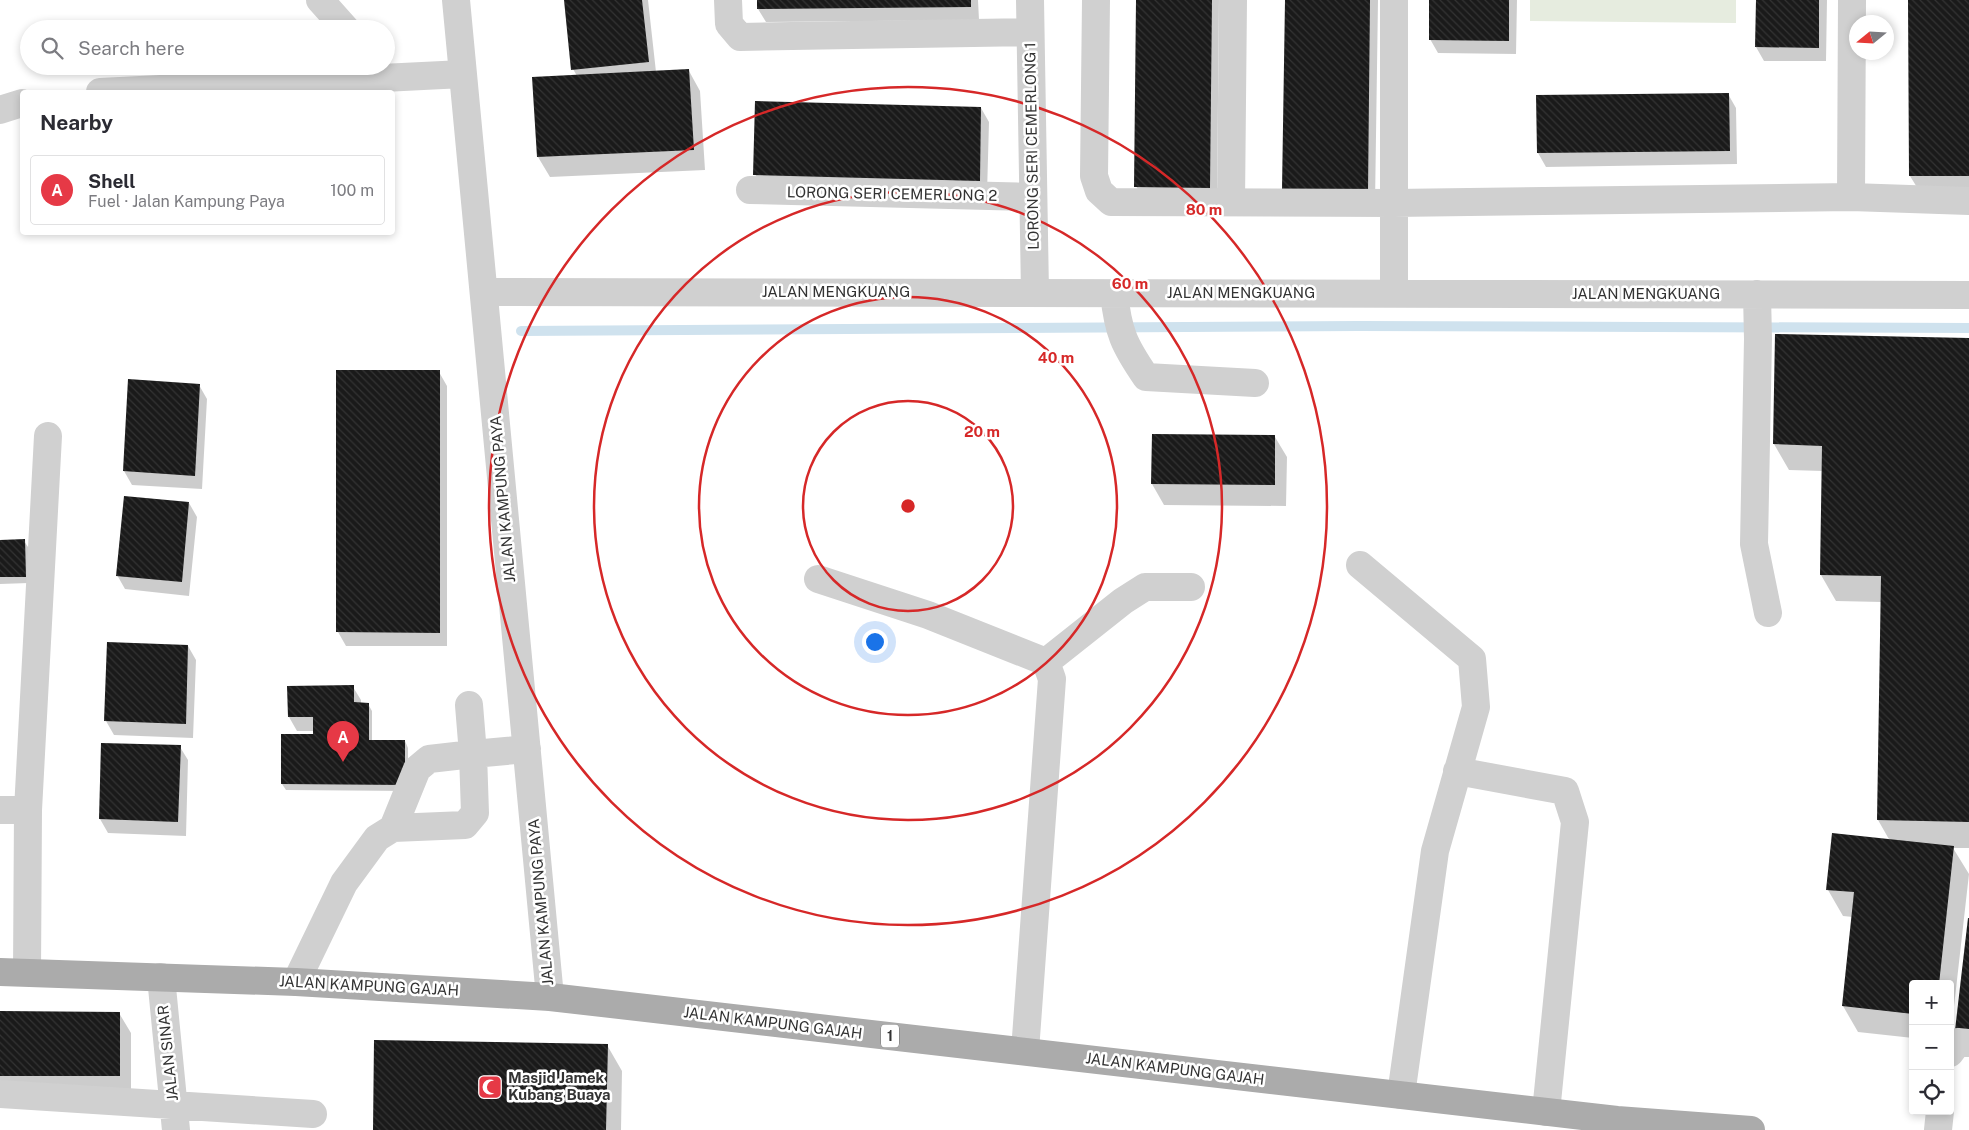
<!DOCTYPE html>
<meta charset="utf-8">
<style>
body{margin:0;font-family:"Public Sans",sans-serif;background:#f2f2f3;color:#2b2b33}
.controls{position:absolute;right:15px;bottom:15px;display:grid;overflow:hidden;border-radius:5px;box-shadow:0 2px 8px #0003}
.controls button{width:45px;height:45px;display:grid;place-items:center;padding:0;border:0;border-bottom:1px solid #e1e1e2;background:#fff;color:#2b2b33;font:25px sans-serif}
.compass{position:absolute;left:1849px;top:15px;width:45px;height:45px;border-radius:50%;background:#fff;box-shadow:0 2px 8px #0003;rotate:252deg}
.you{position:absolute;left:874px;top:641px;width:18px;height:18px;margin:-12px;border:4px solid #fff;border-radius:50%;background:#1a73e8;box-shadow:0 0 0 8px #1a73e833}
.badge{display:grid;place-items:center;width:32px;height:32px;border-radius:50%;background:#e63946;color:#fff;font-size:16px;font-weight:700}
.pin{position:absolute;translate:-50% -41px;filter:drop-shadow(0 1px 2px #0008)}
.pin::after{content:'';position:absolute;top:26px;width:18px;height:15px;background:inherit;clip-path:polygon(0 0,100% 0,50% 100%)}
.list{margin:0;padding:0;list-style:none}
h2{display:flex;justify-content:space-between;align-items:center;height:65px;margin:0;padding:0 20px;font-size:21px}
h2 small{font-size:16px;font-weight:400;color:#7c7c81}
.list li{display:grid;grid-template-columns:32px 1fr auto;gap:15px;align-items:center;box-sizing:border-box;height:70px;margin:0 10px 10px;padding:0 10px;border:1px solid #e1e1e2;border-radius:5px}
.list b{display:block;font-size:19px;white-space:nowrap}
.list p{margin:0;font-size:16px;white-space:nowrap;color:#7c7c81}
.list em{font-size:16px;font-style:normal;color:#7c7c81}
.icon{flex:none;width:28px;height:28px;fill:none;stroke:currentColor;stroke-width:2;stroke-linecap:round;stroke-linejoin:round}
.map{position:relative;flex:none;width:1969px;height:1130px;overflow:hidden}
.search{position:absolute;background:#fff;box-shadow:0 2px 8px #0003;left:20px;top:20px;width:375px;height:55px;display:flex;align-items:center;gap:12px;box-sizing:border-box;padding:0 18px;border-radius:28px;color:#7c7c81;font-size:19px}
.panel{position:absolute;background:#fff;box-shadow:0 2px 8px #0003;left:20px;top:90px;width:375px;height:145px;border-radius:5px}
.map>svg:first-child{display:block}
.green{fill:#e6ecdf}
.shadow{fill:#0003}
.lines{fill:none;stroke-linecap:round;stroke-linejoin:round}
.stream{stroke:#cfe2ee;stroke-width:10}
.building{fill:url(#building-back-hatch)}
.minor{stroke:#d0d0d0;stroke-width:28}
.major{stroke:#ababab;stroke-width:28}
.ring{fill:none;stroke:#d62828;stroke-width:2.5}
.labels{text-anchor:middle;stroke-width:5;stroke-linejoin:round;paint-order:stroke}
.shield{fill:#fff;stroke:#707070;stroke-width:1}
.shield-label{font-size:14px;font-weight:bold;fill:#333}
.street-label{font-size:15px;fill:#333;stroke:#fff}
.poi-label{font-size:15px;font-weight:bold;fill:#333;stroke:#fff;text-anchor:start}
.centre{fill:#d62828;stroke:#fff;stroke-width:2.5}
.ring-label{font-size:15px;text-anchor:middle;font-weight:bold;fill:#d62828;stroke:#fff;stroke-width:5;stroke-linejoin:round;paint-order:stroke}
</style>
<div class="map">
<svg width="1969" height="1130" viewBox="0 0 1969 1130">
<defs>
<pattern id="building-back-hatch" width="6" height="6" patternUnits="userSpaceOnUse" patternTransform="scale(1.25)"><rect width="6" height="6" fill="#1a1a1a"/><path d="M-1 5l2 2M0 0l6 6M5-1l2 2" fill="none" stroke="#333"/></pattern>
</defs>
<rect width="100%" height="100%" fill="#fff"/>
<path class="green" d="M1530,0H1736V23L1530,21Z"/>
<path class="shadow" d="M565,0H648L656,72L689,71L700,91L705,170L550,177L538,157L577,76L573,69Z
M758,0H978L979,20L766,22L758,9Z
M1138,0H1219L1217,201L1144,200L1136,186Z
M1286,0H1378L1375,204L1284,189Z
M1431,0H1517L1516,54L1438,53L1430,39Z
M1757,0H1827L1826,61H1764L1756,47Z
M1909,0H1969V189H1918L1910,176Z
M1728,94L1736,108L1737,164L1546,167L1538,153L1537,97Z
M981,108L989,122L987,194L763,188L755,174Z
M1776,335L1969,339V848H1953L1969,874L1950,1042V984H1913V1038L1858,1032L1843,1006L1853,917L1843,916L1828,890L1890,841L1878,820L1882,602L1836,601L1821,575L1823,471L1789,470L1774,444Z
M439,372L447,386V646H346L338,632Z
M199,385L207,399L202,489L132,485L124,471Z
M1153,435L1275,437L1287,457L1286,506L1164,505L1152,484Z
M189,503L197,517L189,596L125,589L117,575Z
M0,541H24L28,547L29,583L0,584Z
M108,643L188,646L196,660L193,738L114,735L106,721Z
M353,687L361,700V704H368L372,711V741H405L408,748V791L286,790L282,784L314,735V731H297L289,717Z
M102,744L180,747L188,760L186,836L108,833L100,819Z
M0,1012L119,1013L131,1033V1096H0Z
M607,1045L622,1071L621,1130H374Z"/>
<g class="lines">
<path class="stream" d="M521,331L1359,326L1969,328"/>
</g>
<path class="building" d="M564,0H642L649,62L571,70Z
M757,0H971V7L757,9Z
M1136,0H1212L1210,188L1134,187Z
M1285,0H1370L1368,191L1282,189Z
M1429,0H1509V41L1429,40Z
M1756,0H1819V48L1755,47Z
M1908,0H1969V176H1909Z
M689,69L694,150L537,157L532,77Z
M1729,93L1730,151L1537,153L1536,95Z
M755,101L981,107L980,181L753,175Z
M1775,334L1969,338V822L1877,820L1881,576L1820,575L1822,446L1773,444Z
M336,370H440V633L336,632Z
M128,379L200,384L195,476L123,471Z
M1152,434L1275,435V485L1151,484Z
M124,496L189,502L182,582L116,576Z
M25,539L26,577H0V540Z
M107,642L188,645L186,724L104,721Z
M354,685V702L369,703V740H405V785L281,784V734H313V717H288L287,686Z
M101,743L181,745L178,822L99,819Z
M1832,833L1954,846L1939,984H1913V1014L1842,1006L1854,892L1826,890Z
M1968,918H1969V1031L1955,1030Z
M0,1011L120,1012V1076H0Z
M374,1040L608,1044L606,1130H373Z"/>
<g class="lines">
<path class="minor" d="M320,0L346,29
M456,0L550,997
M728,0L729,24L740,37L1030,32
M1030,0L1035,293
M1096,0L1094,176L1099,191L1111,202L1393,203L1851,197L1969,201
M100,92L463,74
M0,110L22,103
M750,190L1033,197
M1851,197L1852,0
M1231,202L1233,0
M484,292L1969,295
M1114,293C1118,332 1124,345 1146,377L1255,383
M1394,293V0
M1757,294L1758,339L1754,544L1768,613
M1360,565L1472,659L1476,707L1435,851L1401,1095
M818,579L928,615L1046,662L1052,679L1025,1051
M1046,662L1123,601L1145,587H1191
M1457,771L1565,791L1575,822L1546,1112
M0,810H28
M393,828L417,769L429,759L473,754L469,705
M27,972L28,810L48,436
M161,977L176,1130
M296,982L344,883L377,838L393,828L465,825L475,813L473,754L527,749
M1950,1053L1958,1042L1969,1043
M0,1094L313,1114
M1938,1130L1940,1111"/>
<path class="major" d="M0,972L296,982L550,997L1617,1120L1751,1130"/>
</g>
<g class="ring">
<circle cx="908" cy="506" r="105"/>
<circle cx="908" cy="506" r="209"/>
<circle cx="908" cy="506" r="314"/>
<circle cx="908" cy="506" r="419"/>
</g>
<defs>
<g id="mosque-square" transform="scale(1.25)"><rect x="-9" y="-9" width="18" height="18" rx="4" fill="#e63946" stroke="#fff"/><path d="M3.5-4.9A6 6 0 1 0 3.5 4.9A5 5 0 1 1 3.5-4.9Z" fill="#fff"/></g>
</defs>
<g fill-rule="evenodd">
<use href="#mosque-square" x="490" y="1087"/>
</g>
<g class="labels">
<rect class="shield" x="881" y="1024.5" width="18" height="23" rx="4"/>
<g class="shield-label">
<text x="890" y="1041">1</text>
</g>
<g class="street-label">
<text transform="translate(1032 146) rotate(-91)" y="5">LORONG SERI CEMERLONG 1</text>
<text transform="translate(892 194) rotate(1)" y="5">LORONG SERI CEMERLONG 2</text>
<text x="836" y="297">JALAN MENGKUANG</text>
<text x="1241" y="298">JALAN MENGKUANG</text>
<text x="1646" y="299">JALAN MENGKUANG</text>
<text transform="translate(503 499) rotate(-95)" y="5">JALAN KAMPUNG PAYA</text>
<text transform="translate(541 902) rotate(-95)" y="5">JALAN KAMPUNG PAYA</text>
<text transform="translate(369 986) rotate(3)" y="5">JALAN KAMPUNG GAJAH</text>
<text transform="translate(773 1023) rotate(7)" y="5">JALAN KAMPUNG GAJAH</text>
<text transform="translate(168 1053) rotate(-96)" y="5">JALAN SINAR</text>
<text transform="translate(1175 1069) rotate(7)" y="5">JALAN KAMPUNG GAJAH</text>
</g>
<g class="poi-label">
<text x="508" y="1083">Masjid Jamek<tspan x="508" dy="17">Kubang Buaya</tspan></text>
</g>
</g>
<circle cx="908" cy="506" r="8" class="centre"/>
<g class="ring-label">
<text x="1204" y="215">80 m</text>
<text x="1130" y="289">60 m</text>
<text x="1056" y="363">40 m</text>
<text x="982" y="437">20 m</text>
</g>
</svg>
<div class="controls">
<button>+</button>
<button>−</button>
<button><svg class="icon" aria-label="locate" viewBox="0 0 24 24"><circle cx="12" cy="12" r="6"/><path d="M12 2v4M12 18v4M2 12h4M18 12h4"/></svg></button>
</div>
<svg class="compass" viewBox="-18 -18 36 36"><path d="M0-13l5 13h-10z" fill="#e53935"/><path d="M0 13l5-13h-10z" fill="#7c7c81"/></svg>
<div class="you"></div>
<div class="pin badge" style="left:343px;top:762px">A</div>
<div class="search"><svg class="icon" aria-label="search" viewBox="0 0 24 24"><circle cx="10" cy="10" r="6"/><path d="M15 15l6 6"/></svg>Search here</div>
<section class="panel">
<h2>Nearby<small></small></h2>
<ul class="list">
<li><span class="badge">A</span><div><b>Shell</b><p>Fuel · Jalan Kampung Paya</p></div><em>100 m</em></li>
</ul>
</section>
</div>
